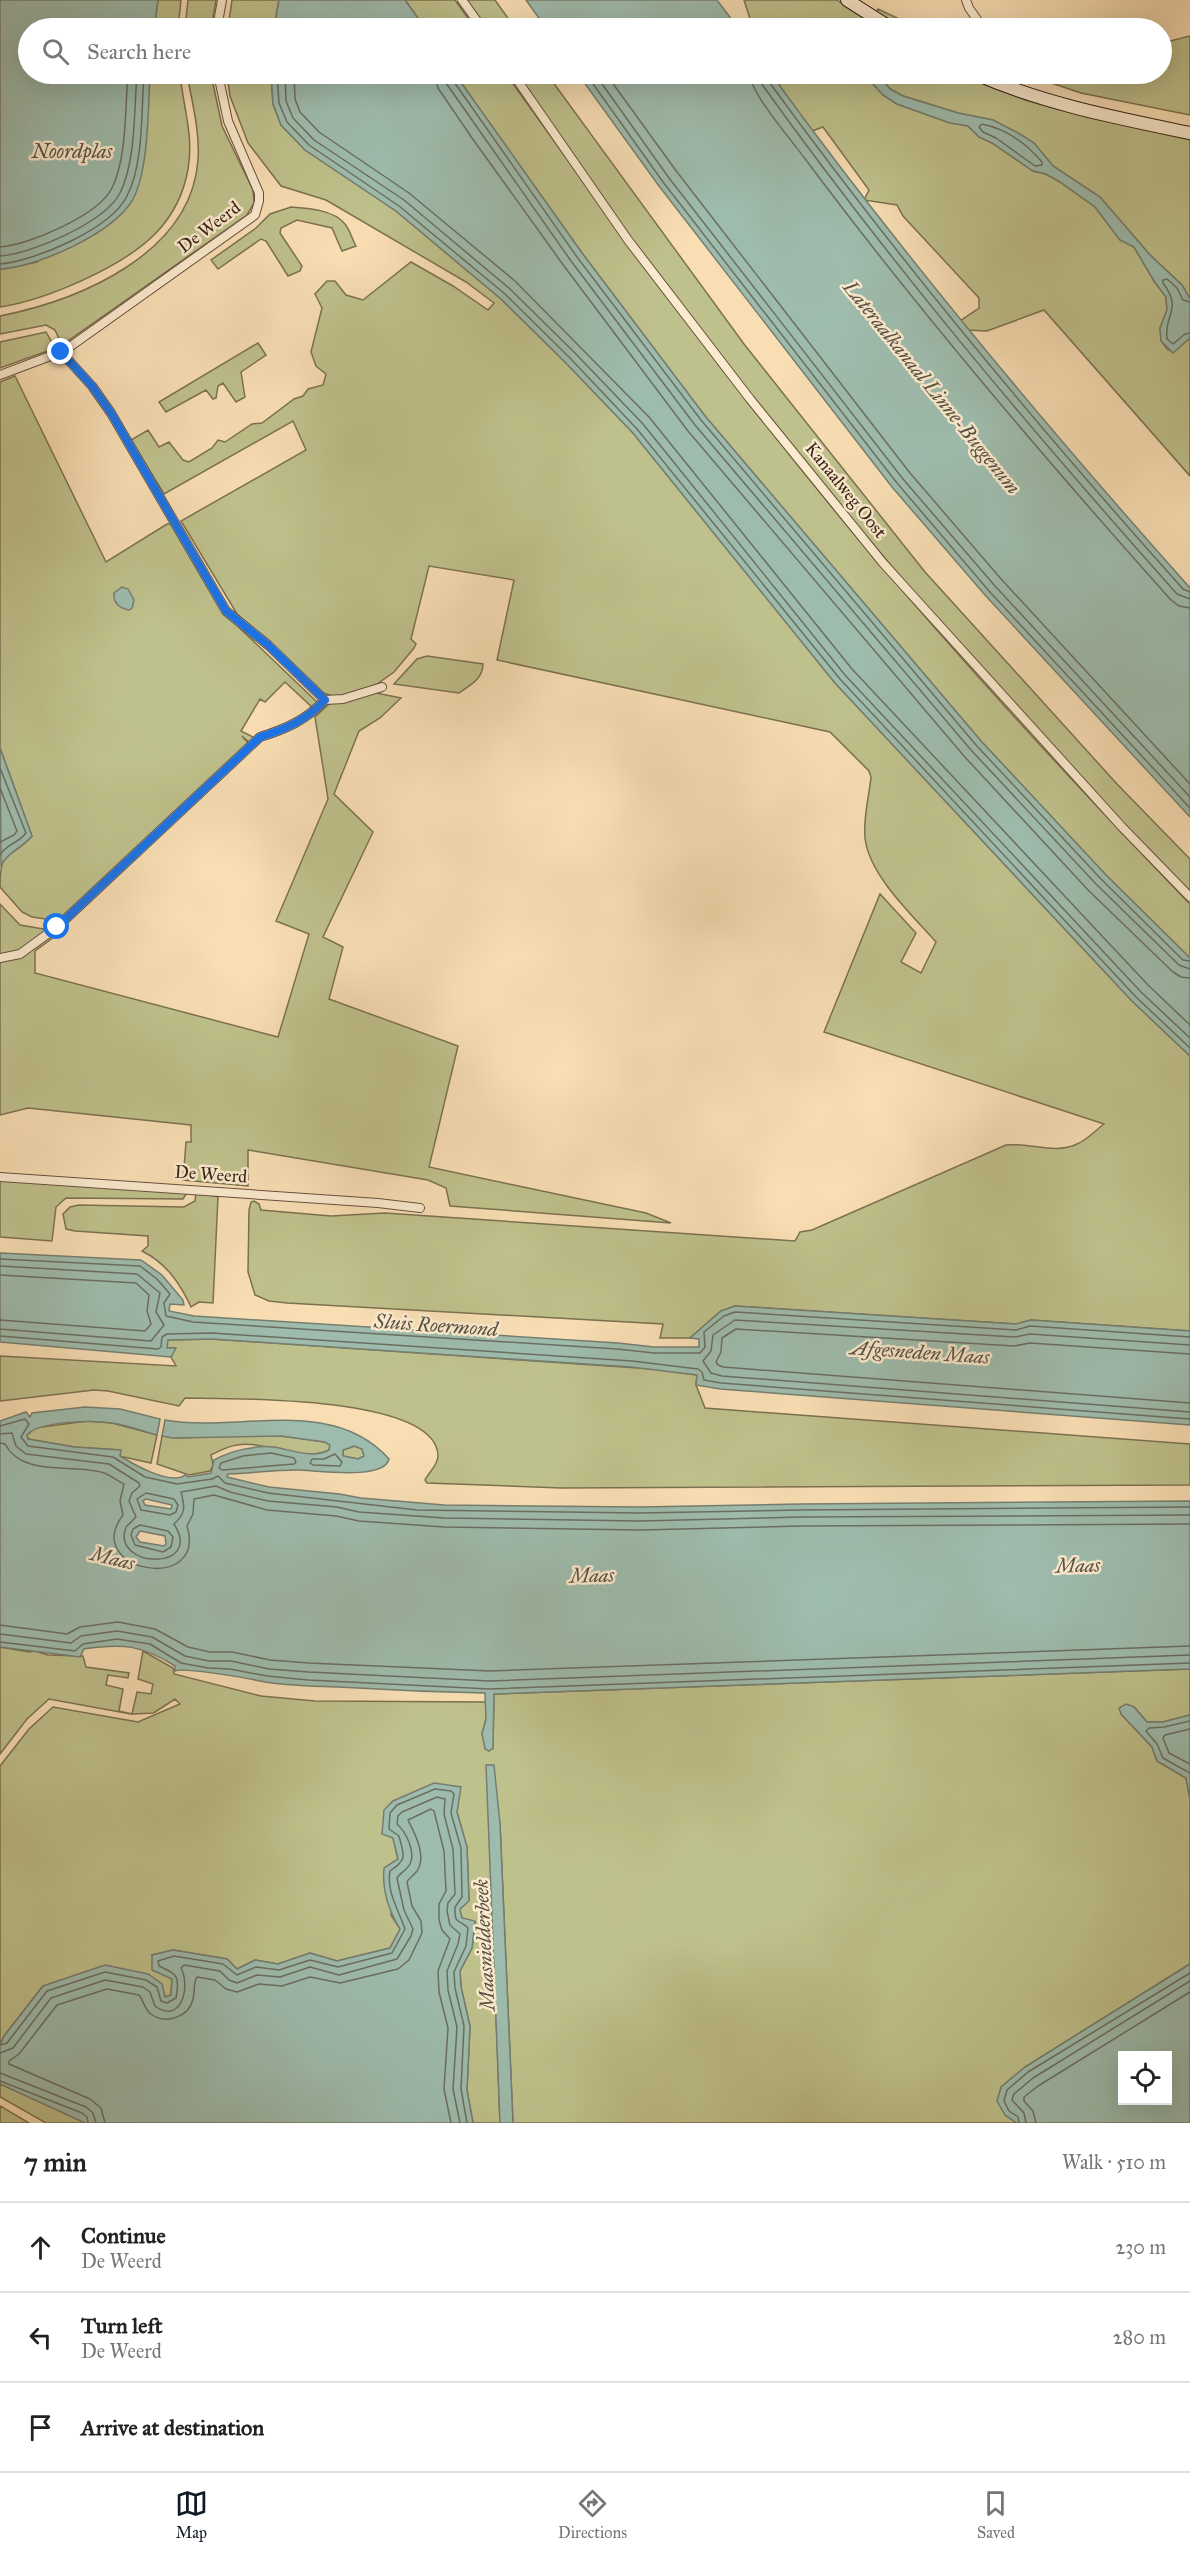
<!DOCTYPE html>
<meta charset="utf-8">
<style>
body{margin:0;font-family:"IM FELL Great Primer",serif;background:#f2f2f2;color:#222}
.controls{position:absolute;right:18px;bottom:18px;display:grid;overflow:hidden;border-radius:0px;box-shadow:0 6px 24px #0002}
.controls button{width:54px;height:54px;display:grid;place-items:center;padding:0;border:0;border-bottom:2px solid #e0e0e0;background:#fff;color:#222;font:30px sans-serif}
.stop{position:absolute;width:18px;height:18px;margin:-14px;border:4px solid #1a73e8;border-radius:50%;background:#fff}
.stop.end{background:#1a73e8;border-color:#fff;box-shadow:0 2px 6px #0008}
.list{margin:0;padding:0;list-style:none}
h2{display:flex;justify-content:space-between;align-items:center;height:78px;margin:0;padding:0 24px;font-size:26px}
h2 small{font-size:20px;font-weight:400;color:#767676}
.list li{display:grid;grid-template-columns:39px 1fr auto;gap:18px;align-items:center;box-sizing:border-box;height:90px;padding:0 24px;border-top:2px solid #e0e0e0}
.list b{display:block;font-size:22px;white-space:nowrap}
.list p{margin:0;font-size:20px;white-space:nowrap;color:#767676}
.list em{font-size:20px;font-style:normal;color:#767676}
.icon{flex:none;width:33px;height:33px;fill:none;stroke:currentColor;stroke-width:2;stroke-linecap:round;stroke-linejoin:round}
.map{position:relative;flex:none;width:1190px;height:2123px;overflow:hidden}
.search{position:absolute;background:#fff;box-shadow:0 6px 24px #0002;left:18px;right:18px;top:18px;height:66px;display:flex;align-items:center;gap:15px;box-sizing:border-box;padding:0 21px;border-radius:33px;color:#767676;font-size:22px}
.sheet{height:348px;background:#fff}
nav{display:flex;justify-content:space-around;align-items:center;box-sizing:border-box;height:84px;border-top:2px solid #e0e0e0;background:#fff;font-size:16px;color:#767676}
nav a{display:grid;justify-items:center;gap:3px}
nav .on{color:#111827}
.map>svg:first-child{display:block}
.green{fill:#bfc18c;stroke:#7c7151;stroke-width:1.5}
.water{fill:#9ebcad;stroke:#757e71;stroke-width:1.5;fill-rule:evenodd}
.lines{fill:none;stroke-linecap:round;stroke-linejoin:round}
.shore{stroke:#6b6e62;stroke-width:1.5}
.minor-casing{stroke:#68503e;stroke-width:10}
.secondary-casing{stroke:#382116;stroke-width:14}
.minor{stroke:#fbeace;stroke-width:8}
.secondary{stroke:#fbeace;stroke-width:12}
.route{stroke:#1a73e8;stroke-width:8}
.labels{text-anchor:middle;stroke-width:5;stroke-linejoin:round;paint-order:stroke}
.street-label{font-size:18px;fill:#382116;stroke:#fbeace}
.water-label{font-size:20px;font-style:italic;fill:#575043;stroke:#fbeace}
</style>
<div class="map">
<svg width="1190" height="2123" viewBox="0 0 1190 2123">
<rect width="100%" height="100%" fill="#f9deb4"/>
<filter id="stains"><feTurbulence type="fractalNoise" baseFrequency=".00333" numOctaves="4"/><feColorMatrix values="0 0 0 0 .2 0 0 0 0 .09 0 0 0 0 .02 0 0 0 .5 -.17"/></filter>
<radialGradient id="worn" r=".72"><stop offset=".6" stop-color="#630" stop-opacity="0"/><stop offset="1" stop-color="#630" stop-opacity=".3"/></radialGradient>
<path class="green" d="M158,0H181L178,28H154Z
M188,0H216L211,28H185Z
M232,0H279L274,28H228Z
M405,0H455L475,28H425Z
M465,0H495L515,28H484Z
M744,0H837L878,28H753Z
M878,9L918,28H902L876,13Z
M1190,36V115L1081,93L1025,74H1162V43Z
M150,74H180C183,106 194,136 188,169C184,193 173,215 156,233C123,267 46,300 0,307V269L37,262L143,167Z
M187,74H211L222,126L253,190L254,203L247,215L62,345L55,330L46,325L0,334V316C80,300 191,254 198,160C200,131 192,102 187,74Z
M227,74H271L273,104L281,125L305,150L396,211L501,299L565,362L633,433L835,683L1132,1001L1190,1056V1331L1031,1320L1016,1324L735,1306L721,1311L690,1338H660L663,1324L287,1303L269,1301L255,1295L248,1272L249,1210L251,1202L254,1201L259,1204L261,1210L331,1216L385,1213L795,1241L800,1232L812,1230L1006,1145C1030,1142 1054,1155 1077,1144C1087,1140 1096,1130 1104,1124L824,1032L880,894L916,933L901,962L921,973L936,942C912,915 869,875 865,838C863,818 869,797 871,777L869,771L830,732L497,660L514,580L429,566L411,639L416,644L414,648L394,672L377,684L360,692L337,697L323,693L237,614L181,521L306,450L293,421L164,494L131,440L148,430L159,447L169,442L183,460L189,462L212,448L218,440L225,442L252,424L262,423L294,399L303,396L308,389L323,385L326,374L316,366L311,352L322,308L315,294L327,281H335L346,295L363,300L411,262L453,286L488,310L494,303L466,282L326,200L281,186L248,143L230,96Z
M455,74H506C618,231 731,387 855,535C962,662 1075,785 1190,904V958L1106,875L981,741L705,416L582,253Z
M516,74H547L744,344L925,572L1117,784L1190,859V893C985,683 793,459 619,222C584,174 550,123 516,74Z
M771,74H864L883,95L897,104L950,123L968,126L979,137L992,143L1033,171L1046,174L1060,182L1095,207L1120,240L1134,247L1154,281L1166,297L1167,310L1160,328L1161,341L1168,350L1178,349L1180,344L1190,338V476L1044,310L987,331L967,330L960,321L979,308V298L903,216L897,205L864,200L869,190L823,127L812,131Z
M877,74H958L1025,100L1086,117L1190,140V299L1182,285L1150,255L1100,197L1053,166L1034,143L993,120L958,113L903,96L890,89Z
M291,207C308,208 334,210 345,224C350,230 352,239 356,246L342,251L332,228L297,220L281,228L280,233L302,266L300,271L288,276L266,241L261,239L218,269L211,260L256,228L270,214Z
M46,332L54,346L53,349L0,368V342Z
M258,343L266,355L241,372L245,397L236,402L223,383L218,386L216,398L213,399L206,390L166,412L159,402Z
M15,376L106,562L167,524H171L223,612L317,702L313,708L285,682L265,702L260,699L241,731L255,738L250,743L242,736L248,743L59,921L32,917L22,912L0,887C0,846 10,861 32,836L0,748V382Z
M427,656L483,664C483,679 470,685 459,693L394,684L417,659Z
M376,693L401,698L380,718L359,731L334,794L373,832L323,937L343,947L329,999L458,1046L429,1167L646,1213L671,1223L450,1206L446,1188L428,1180L248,1150V1186L183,1180L186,1142H191V1125L28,1108L0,1115V904L20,925L61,932L35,951V973L278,1037L309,934L276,921L328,799L315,717L329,704Z
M0,1180L188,1191L183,1199L66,1198L56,1207L52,1241L0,1237Z
M196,1192L218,1197L213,1303L199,1302L191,1307C180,1283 166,1263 142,1251L148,1246V1236L75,1231L66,1229L63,1214L70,1207L79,1205L184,1207L195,1201Z
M212,1339L653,1369L697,1375L696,1385L705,1408L1190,1444V1485L561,1488L427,1483L425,1480C429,1472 438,1465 438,1456C437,1394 227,1399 185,1398L179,1406L108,1391L94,1390L0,1401V1356L176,1366L171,1357L175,1348H167V1340Z
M87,1421L112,1423L157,1435L151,1463L119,1456L120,1450L74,1447L28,1439L27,1435L35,1428Z
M252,1435L281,1436L325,1442L330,1445L329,1450C301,1464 267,1440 237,1445C228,1446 219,1451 211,1455L213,1465L210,1471L189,1475L157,1464L162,1436L179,1438Z
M355,1446L362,1449L364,1456L358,1459L343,1456V1450Z
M0,1647L29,1652L35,1651L48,1655L83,1656L86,1667L129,1673L128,1678L108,1675L106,1685L123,1689L119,1711L132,1714L137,1692L151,1694L153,1684L138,1679L143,1651L173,1668L174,1674L261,1696L315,1701L487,1702L486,1719L482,1734L493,1748L494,1694L1190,1669V1715L1163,1722H1147L1134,1707L1121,1714L1152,1747L1157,1761L1186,1778L1190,1799V1964L1025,2067L1005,2115L1017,2123H513L500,1824L487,1765L500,2123H473L467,2090L470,2026L461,1987L460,1971L472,1948L475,1922L461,1918L460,1909L469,1900L467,1847L457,1812L460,1787L393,1838L398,1859L391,1915L400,1929L390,1948L337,1961L310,1953L278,1964L255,1960L237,1969L227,1959L173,1950L152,1955L172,1979L171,1995L165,1997L43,1986L4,2036L0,2045V1766L29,1729L53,1707L138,1722L180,1704L175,1699L155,1712L153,1713L133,1714H131L49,1699L27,1719L0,1754Z
M0,2084L79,2118L85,2123H46L0,2097Z
M0,2106L29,2123H0Z"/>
<path class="water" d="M0,0H158L154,28H28V74H150C148,107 149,172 132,201C111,234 38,267 0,269Z
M279,0H405L425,28H274Z
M526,0H717L738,28H546Z
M271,74H455L582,253L705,416L981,741L1106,875L1190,958V1056L1132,1001L835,683L633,433L565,362L501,299L396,211L305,150L281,125L273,104Z
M578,74H771C901,253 1043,423 1190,588V817L985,595L892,487L659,186Z
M864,74H877L890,89L903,96L958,113L993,120L1020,134L1034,143L1053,166L1100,197L1150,255L1182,285L1190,299V338L1173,353L1161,341L1160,328L1167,310L1166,297L1154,281L1134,247L1120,240L1095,207L1060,182L1046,174L1033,171L992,143L979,137L968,126L950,123L897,104L883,95Z
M122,587L128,589L134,600L132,608L129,610C119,608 113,603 114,593Z
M0,748L32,836C21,849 10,850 1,865Z
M0,1253L141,1260L162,1275L183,1300L184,1305L170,1304L169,1311L194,1316L618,1343L654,1347H699V1339L690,1338L721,1311L735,1306L1016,1324L1031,1320L1190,1331V1425L720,1389L696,1385L697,1375L631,1367L212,1339L168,1340L167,1348H176L171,1357L0,1342Z
M85,1407L120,1409L160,1419L157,1435C142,1431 127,1425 112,1423C94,1420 38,1421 27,1435L28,1439L74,1447L121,1450L120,1456C133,1464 171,1486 185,1475L188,1477L211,1473L214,1460C230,1451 255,1445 274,1447C292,1450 312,1459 329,1450L330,1445L325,1442L281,1436L173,1438L162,1436L165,1420C237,1433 332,1395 389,1459C384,1481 315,1470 297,1470C274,1470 251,1473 228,1474L227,1477L269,1487L339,1494L361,1498L444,1505L640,1507L801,1504L1190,1501V1669L494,1694L493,1748L489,1751L485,1749L482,1734L486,1719L485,1693C436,1692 387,1690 338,1687C312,1686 285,1686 260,1681C247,1678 182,1667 175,1671V1666C142,1645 122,1643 84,1649L80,1657L0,1647V1421L26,1412L30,1417L32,1413ZM354,1446L362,1449L364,1456L358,1459L343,1456V1450ZM146,1499L172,1505L171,1509L145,1505L143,1501ZM140,1531L165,1536L166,1544L164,1546L140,1542L136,1537Z
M1126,1704L1134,1707L1147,1722H1163L1190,1715V1799L1186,1778L1157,1761L1152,1747L1121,1714L1119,1708Z
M486,1765H494L500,1824L513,2123H500Z
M434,1783L461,1787L457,1812L467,1847L469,1901L460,1909L462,1918L475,1921L472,1948L460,1971L461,1987L470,2026L467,2090L473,2123H85L0,2084V2045L4,2036L43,1986L105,1965L148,1974L162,1984L165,1997L171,1995L172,1979L152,1970V1955L173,1950L227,1959L237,1969L255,1960L278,1964L310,1953L337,1961L390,1948L400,1929C389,1911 382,1889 384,1868L398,1859L393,1838L382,1834L384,1810L393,1801Z
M1190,1964V2123H1017L1005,2115L997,2101L1001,2087L1025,2067ZM1122,2056H1168V2100H1122Z"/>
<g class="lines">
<path class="shore" d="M277,74L279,103L287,122L309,145L399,206L505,294L570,358L637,429L840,679L1136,997L1190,1048
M285,74L286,101L293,118L314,140L404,200L510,289L575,353L643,424L845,675L1141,992L1190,1038
M294,74L295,99L300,112L319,132L409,193L515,281L649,417L852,669L1148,985L1190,1025
M434,74L438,88L472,138L564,266L688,431L964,756L1089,891L1173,972L1181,977L1190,978
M443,74L446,83L571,261L695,425L971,750L1096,884L1179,965L1190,969
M451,74L452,79L577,257L701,420L976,745L1101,879L1183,960L1190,961
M586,74L663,182L897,483L989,591L1190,808
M595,74L669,178L903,479L995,586L1190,797
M606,74L677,172L910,473L1002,580L1190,784
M750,74C750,93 793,142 806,160C920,313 1044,458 1171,600L1179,606L1190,608
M759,74L761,83C889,262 1031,430 1177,594L1190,599
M766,74L767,79C896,257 1037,426 1183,589L1190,592
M982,124C1006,129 1027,144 1042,162V165L1035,166L996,138L983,132L979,127Z
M0,247C29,245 99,215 112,188C127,158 125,107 128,74
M0,256C32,254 105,222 120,193C136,161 134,109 137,74
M0,264C35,261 111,229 127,196C144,163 141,111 144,74
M1190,302L1183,300L1177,288L1167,279L1163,280V283C1183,310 1164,313 1167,339L1173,344L1185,334L1190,333
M0,768L26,833C19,843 6,844 0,855
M0,788L17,831L14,835L0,842
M0,1259L140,1266L157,1279L170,1294L164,1303L166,1316L193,1322L617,1349L654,1353H700L705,1347L704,1332L724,1316L735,1312L1016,1330L1030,1326L1190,1337
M0,1266L137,1274L160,1293L156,1312L164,1325L151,1341L0,1329
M0,1275L136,1283L149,1295L147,1311L151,1324L145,1331L0,1320
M0,1336L158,1349L161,1347L162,1337L167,1334L212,1333L632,1361L698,1369L702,1372L704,1380L721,1383L1190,1419
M1190,1345L1030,1334L1015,1337L735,1320L713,1335L711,1351L703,1361L711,1373L722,1376L1190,1412
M1190,1354L1030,1343L1014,1346L736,1329L722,1338L721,1352L716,1362L718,1365L723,1367L1190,1403
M0,1426L25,1419L29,1424L21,1437L28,1446L113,1457L145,1477L177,1484L212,1479L218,1476L225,1483L268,1493L417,1510L640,1513L801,1510L1190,1507
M0,1434L12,1433L16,1446L26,1454L109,1464L139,1483L140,1486L132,1493L129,1501L136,1517L126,1527C110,1569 205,1572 174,1524C186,1513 185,1507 181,1492L216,1486L230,1492L268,1501L337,1507L359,1512L444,1518L640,1521L801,1517L1190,1515
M0,1443L5,1444C23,1478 73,1463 104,1473C110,1475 118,1481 124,1484L120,1501L123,1515C80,1571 208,1595 187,1526L193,1514L194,1499L214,1495L267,1510L336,1516L359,1521L444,1527L640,1530L801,1526L1190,1524
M271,1453L294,1458L296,1462L294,1464L222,1470L219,1468L221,1463L243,1456Z
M335,1454L342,1462L340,1466L313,1465L310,1463L312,1459H324Z
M146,1493L174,1499L178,1505L176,1512L170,1515L141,1510L137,1499Z
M140,1525L168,1531L173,1537L171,1547L163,1552L135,1545L131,1535L133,1529Z
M0,1625L67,1634L80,1627L118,1622L155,1629L188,1647L210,1652H232L270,1660L309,1663L490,1671L1190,1646
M0,1634L71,1643L81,1636L117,1631L152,1637L185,1656L209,1661H231L269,1669L309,1672L490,1681L1190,1655
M0,1642L75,1651L83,1644L117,1639L150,1644L181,1663L208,1668L230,1669L267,1676L308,1680L490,1689L1190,1663
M1190,1721L1164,1727L1149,1728L1146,1731L1157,1744L1163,1758L1190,1773
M1190,1729L1165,1735L1163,1738L1169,1753L1190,1764
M0,2045L7,2043L47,1991L105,1972L146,1980L157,1987L161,2001L167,2003L176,1998C180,1976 178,1975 159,1966L158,1961L174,1956L223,1964L237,1975L256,1967L279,1970L310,1960L338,1967L392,1953L405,1929C399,1911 386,1891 390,1871C408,1859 404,1856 399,1836L389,1829L390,1813L397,1805L435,1789L451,1791L454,1794L451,1813L461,1848L462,1897L455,1907C454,1925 459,1919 468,1928L466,1946L454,1972L455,1988L464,2026L461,2089L467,2123
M0,2053L13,2048L51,1998L105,1980L143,1987L150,1992L155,2006C181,2025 191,1987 181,1968L184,1965L220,1971L229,1980L237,1983L257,1975L280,1977L310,1967L339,1975L397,1959L411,1936L413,1929L404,1910L397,1878C400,1873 407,1870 410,1864C416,1852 406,1832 397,1824L398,1816L402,1812L437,1797L445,1799L444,1814L453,1849L455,1894L448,1903L447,1911L450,1925L460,1934L458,1944L447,1971L448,1990L457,2027L453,2089L460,2123
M0,2073L86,2107L93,2113L96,2123
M0,2081L82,2113L87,2117L88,2123
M105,2123L101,2108L90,2099L9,2064V2061L19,2054L57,2005L107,1989L139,1995C144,2001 144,2009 151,2014C166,2025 189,2017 193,1999C195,1992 193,1983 197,1977L215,1980L226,1989L237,1992L259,1984L282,1986L310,1977L340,1983L398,1969L409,1960L422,1933L421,1921L412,1906L407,1882C409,1878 414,1875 417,1871C427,1856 415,1834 408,1820L431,1809L434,1811L444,1851L446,1891L439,1904V1920L442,1930L450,1939L438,1971L439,1992L448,2028L444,2089L451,2123
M1019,2123L1018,2117L1009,2111L1004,2101L1007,2090L1028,2072L1190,1973
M1026,2123L1024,2113L1012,2100L1014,2094L1033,2078L1190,1981
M1036,2123L1033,2111L1024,2101V2097L1038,2086L1190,1992"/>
<g class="minor-casing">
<path id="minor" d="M462,0L482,28
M966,0L969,8L983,28
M217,28L222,0
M513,74L628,240L750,399L883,563L1122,827L1190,897
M61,352L92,386L111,413L226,611L268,645L325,700
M0,375L61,352L71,346L255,215L259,201V193L228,121L218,74
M325,700L343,699L382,687
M0,958L20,954L57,927L260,737C286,729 306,720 325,700
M0,1177L378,1203L420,1208"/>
</g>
<g class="secondary-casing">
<path id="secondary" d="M847,0L891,28
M976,74C1044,104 1117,118 1190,133"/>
</g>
<use href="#minor" class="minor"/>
<use href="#secondary" class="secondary"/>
</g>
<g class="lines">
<path class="route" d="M57,927L260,737C286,729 306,720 325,700L268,645L226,611L111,413L92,386L61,352"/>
</g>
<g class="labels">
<g class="street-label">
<text transform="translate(209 227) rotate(-37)" y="6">De Weerd</text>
<text transform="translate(846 490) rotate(51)" y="6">Kanaalweg Oost</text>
<text transform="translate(211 1174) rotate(4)" y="6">De Weerd</text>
</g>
<g class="water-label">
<text x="72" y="158">Noordplas</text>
<text transform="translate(932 387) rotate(51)" y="7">Lateraalkanaal Linne-Buggenum</text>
<text transform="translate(436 1325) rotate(4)" y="7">Sluis Roermond</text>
<text transform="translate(920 1352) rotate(4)" y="7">Afgesneden Maas</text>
<text transform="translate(113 1558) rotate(14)" y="7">Maas</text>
<text transform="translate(1078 1565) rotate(-1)" y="7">Maas</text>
<text transform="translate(592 1575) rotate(-1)" y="7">Maas</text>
<text transform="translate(484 1945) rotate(-93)" y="7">Maasnielderbeek</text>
</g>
</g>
<rect width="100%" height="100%" filter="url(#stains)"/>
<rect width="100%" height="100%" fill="url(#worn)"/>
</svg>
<div class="controls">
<button><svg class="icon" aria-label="locate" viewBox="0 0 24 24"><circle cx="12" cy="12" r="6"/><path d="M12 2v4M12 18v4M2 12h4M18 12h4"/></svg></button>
</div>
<div class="stop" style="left:57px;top:927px"></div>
<div class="stop end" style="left:61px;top:352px"></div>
<div class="search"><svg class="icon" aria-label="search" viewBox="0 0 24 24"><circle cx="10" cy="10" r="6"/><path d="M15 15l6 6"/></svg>Search here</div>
</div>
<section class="sheet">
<h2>7 min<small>Walk · 510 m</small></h2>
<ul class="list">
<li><svg class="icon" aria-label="ahead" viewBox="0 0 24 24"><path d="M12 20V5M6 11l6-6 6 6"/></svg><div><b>Continue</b><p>De Weerd</p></div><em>230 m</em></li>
<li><svg class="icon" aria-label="left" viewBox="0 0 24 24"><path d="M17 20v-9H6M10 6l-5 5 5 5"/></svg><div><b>Turn left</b><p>De Weerd</p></div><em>280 m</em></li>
<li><svg class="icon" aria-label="arrive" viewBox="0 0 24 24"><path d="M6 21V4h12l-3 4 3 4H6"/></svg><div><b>Arrive at destination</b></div></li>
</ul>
</section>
<nav>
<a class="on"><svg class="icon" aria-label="map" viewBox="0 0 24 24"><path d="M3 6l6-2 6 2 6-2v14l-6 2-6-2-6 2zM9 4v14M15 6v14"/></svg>Map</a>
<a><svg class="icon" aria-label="directions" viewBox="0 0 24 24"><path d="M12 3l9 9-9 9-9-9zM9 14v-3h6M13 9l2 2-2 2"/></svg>Directions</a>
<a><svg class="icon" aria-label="saved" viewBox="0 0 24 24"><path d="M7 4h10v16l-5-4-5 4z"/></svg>Saved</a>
</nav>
